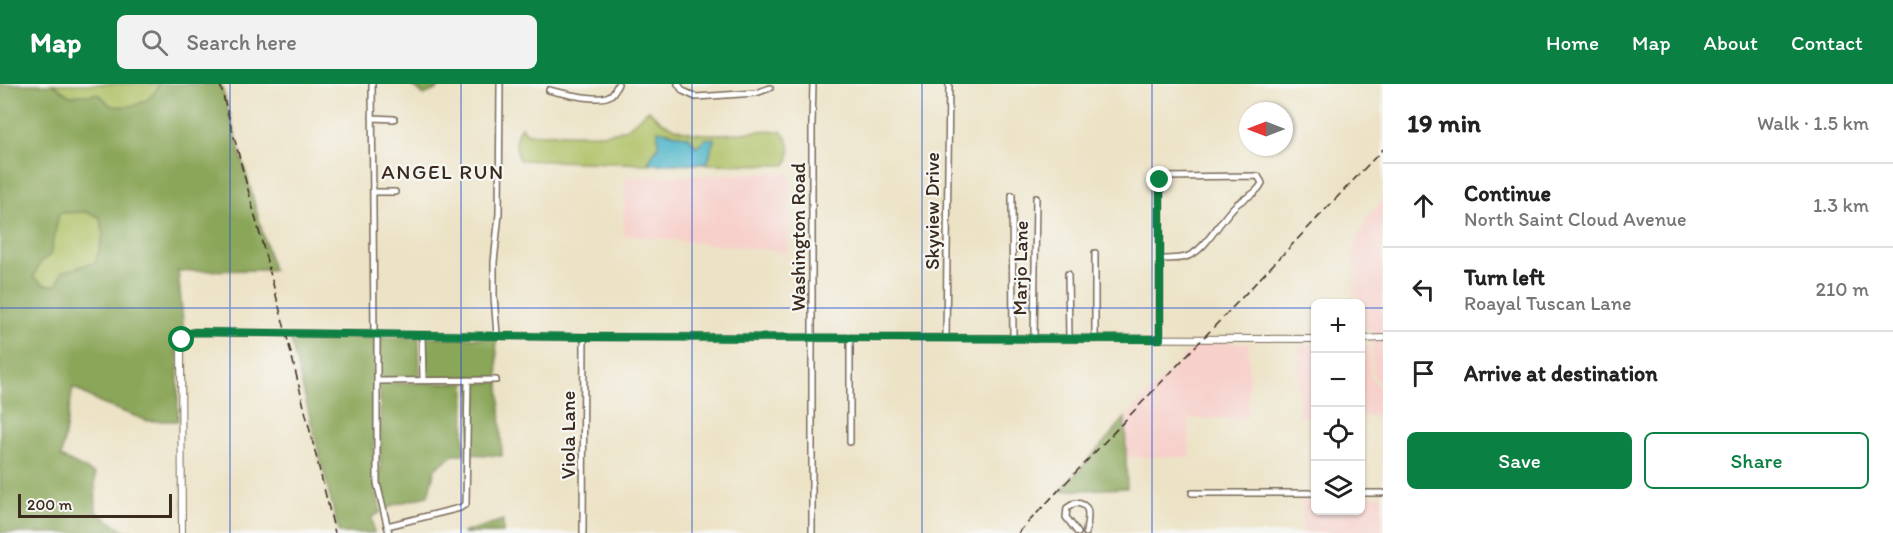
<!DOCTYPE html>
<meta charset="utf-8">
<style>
body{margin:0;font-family:Itim,sans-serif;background:#f2f2f2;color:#222}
.controls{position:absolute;right:18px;bottom:18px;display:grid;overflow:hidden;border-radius:9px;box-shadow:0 2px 4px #0004}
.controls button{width:54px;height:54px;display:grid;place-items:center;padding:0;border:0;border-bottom:2px solid #e0e0e0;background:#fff;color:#222;font:30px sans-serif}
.compass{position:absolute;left:1239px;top:18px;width:54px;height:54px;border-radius:50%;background:#fff;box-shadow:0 2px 4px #0004;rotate:270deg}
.scale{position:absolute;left:18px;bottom:15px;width:154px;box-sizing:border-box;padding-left:6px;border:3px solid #3b2a1e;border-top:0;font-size:16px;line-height:21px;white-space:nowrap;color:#3b2a1e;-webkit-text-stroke:4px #f6f6f2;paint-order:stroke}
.stop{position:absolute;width:18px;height:18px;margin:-14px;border:4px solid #0b8043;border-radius:50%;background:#fff}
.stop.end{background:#0b8043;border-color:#fff;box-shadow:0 2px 6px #0008}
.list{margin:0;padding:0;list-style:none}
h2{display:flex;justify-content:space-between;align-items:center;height:78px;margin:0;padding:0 24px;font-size:26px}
h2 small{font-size:20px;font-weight:400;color:#767676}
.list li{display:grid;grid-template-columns:39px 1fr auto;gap:18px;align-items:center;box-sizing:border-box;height:84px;padding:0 24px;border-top:2px solid #e0e0e0}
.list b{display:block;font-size:22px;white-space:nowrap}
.list p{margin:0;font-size:20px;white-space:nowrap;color:#767676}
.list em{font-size:20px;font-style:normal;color:#767676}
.actions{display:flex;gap:12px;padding:18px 24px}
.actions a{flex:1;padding:14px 0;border:2px solid #0b8043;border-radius:9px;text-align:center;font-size:21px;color:#0b8043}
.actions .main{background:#0b8043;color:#fff}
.icon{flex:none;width:33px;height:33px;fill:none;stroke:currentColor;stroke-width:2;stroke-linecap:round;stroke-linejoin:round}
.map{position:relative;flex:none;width:1383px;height:449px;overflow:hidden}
header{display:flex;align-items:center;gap:36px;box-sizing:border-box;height:84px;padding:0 30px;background:#0b8043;color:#fff}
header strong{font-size:28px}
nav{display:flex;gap:33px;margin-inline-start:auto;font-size:21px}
.search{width:420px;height:54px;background:#f2f2f2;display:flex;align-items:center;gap:15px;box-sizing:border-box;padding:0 21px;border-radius:9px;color:#767676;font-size:22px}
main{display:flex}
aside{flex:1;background:#fff}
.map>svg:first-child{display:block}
.built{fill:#f7d0cb}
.green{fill:#adc063;stroke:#747540;stroke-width:1.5}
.forest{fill:#8aa659;stroke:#62683c;stroke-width:1.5;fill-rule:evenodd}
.water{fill:#49b3c7;stroke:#426e72;stroke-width:1.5}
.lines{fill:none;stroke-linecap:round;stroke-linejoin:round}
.minor-casing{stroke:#796a58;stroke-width:8}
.tertiary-casing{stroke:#796a58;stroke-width:8}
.minor{stroke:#fff;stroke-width:5}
.tertiary{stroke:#fff;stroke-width:6}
.rail{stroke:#3b2a1e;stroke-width:1.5;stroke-dasharray:9 4.5;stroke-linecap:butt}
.route{stroke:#0b8043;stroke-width:8}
.grid{fill:none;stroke:#1d4ed8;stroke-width:1.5;stroke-opacity:0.55}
.labels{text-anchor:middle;stroke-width:4.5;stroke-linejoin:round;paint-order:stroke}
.street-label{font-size:20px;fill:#3b2a1e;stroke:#f6f6f2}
.neighbourhood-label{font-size:21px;letter-spacing:1.5px;fill:#3b2a1e;stroke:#f6f6f2}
</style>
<header>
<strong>Map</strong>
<div class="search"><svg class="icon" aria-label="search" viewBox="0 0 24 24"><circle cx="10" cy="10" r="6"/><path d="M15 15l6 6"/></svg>Search here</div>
<nav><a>Home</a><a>Map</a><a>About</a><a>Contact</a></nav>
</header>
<main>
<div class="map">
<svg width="1383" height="449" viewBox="0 0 1383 449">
<rect width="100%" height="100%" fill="#f6f6f2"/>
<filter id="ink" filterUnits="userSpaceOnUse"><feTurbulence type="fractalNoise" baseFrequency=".0167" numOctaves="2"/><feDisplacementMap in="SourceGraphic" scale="12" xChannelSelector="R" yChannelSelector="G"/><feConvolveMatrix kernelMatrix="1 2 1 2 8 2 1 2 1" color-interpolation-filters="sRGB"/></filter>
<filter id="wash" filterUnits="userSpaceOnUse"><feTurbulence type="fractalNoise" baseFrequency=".008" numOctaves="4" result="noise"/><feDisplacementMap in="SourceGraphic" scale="24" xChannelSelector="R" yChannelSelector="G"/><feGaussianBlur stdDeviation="1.35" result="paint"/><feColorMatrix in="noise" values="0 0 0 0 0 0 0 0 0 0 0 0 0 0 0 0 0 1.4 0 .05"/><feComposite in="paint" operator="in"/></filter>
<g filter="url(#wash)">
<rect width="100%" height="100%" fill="#ece2c5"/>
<path class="built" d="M790,89L788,168L623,151L625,93Z
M1383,117V303L1373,291L1372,246L1361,245L1360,219H1357V181L1371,178L1355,180V219L1353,218L1354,162L1369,131Z
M1198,258L1287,260H1249L1248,334L1189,335L1190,373H1126L1125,334Z
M1299,261H1315V333H1299Z
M1360,262H1370V292L1383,307V332H1361Z
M1302,412H1315L1316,426H1360L1361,412H1383V449H1303Z"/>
<path class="green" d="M53,0H159C152,21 131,24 111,22L99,10L70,12Z
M649,26C672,53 708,51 740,49C755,48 767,44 782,48C791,58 792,69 786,81L701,80C715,75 707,68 714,57L701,58L696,63L691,55L668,47L648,78L649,80L519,76C516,65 513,52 521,43L526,49L533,50C557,48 607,55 627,44C635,39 641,31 649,26Z
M86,128L100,133L103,151L96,178L62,188L57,201H45L33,194L40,179L50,171L59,129Z"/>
<path class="forest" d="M0,0H53L70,12L99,10L111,22C131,24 151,21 159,0H221L273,186L178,187L184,247L180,250L178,261V337H148L102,320L73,303L61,373L95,390L96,428L125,447L150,449H0ZM86,128L100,133L103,151L96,178L62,188L57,201H45L33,193L40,179L50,171L59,129Z
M411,0H439L438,5L424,11Z
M374,253V399L381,428L372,433L374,449H339L290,254Z
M380,253H419L420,294H380Z
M425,253L496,254L498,293L426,294Z
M499,298L502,372L470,370L471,299Z
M380,299H465L464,370H454L435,385L428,412L396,420L386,425L380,399Z
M1125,334L1127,404L1061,407Z
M503,436V449H462Z"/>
<path class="water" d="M658,46L689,53L696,63L705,55L714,54L708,78L701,80H649L652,71L658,64Z"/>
</g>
<g filter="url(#ink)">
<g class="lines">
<g class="minor-casing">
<path id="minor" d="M372,0L374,250
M678,0L683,7L696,13L756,9L770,4
M549,6C561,9 598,18 609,12C614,10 616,4 618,0
M372,34L394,35
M373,108H395
M1012,111L1013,254
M1095,169V255
M1160,179V96L1163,93L1258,92L1262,99C1257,110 1246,113 1237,120C1222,133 1209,160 1194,169C1184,176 1174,174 1162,175L1160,179V255
M1068,190L1069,254
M377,250V399L389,449
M422,251L423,296
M497,251L494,212V178L499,130L500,0
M850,254V358
M946,254L949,0
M1034,255L1036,114
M377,297L496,296
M1192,409H1316
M1360,409H1383
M387,442L460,424L466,420L468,296
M583,449L584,253
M812,449V40L813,0
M1078,449L1066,433L1067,424L1075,419C1094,420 1087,435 1086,449"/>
</g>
<g class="tertiary-casing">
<path id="tertiary" d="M1360,255L1383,254
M182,449L181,261L184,251L194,248L584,253L1316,255"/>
</g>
<use href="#minor" class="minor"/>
<use href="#tertiary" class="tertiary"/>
<path class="rail" d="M220,0L286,249L335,449
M1018,449L1383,65"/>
</g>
</g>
<g class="lines" filter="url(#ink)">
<path class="route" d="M182,256L184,251L194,248L584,253L1160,255V96"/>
</g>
<path class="grid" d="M230,0V449M461,0V449M692,0V449M922,0V449M1152,0V449M0,224H1316M1360,224H1383"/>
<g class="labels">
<g class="street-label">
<text transform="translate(932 127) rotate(-90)" y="7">Skyview Drive</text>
<text transform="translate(798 153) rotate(-90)" y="7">Washington Road</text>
<text transform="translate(1020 184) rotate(-89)" y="7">Marjo Lane</text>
<text transform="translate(568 351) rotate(-90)" y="7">Viola Lane</text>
</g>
<g class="neighbourhood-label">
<text x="443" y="95">ANGEL RUN</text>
</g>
</g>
</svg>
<div class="controls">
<button>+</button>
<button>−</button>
<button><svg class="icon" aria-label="locate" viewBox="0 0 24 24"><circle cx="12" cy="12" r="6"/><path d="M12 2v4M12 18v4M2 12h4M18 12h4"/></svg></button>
<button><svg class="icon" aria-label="layers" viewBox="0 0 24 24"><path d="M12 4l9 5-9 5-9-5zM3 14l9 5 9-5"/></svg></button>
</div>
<svg class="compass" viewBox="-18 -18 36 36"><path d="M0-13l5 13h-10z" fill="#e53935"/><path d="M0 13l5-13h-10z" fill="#767676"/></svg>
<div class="scale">200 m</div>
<div class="stop" style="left:182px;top:256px"></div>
<div class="stop end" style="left:1160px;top:96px"></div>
</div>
<aside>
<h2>19 min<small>Walk · 1.5 km</small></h2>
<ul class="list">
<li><svg class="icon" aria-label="ahead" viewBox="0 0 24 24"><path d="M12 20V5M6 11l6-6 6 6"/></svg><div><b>Continue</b><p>North Saint Cloud Avenue</p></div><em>1.3 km</em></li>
<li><svg class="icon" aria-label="left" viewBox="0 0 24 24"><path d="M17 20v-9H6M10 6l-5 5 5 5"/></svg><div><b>Turn left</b><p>Roayal Tuscan Lane</p></div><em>210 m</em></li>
<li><svg class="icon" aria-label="arrive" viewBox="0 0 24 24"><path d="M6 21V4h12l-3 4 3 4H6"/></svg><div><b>Arrive at destination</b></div></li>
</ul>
<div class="actions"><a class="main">Save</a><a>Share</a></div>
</aside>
</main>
